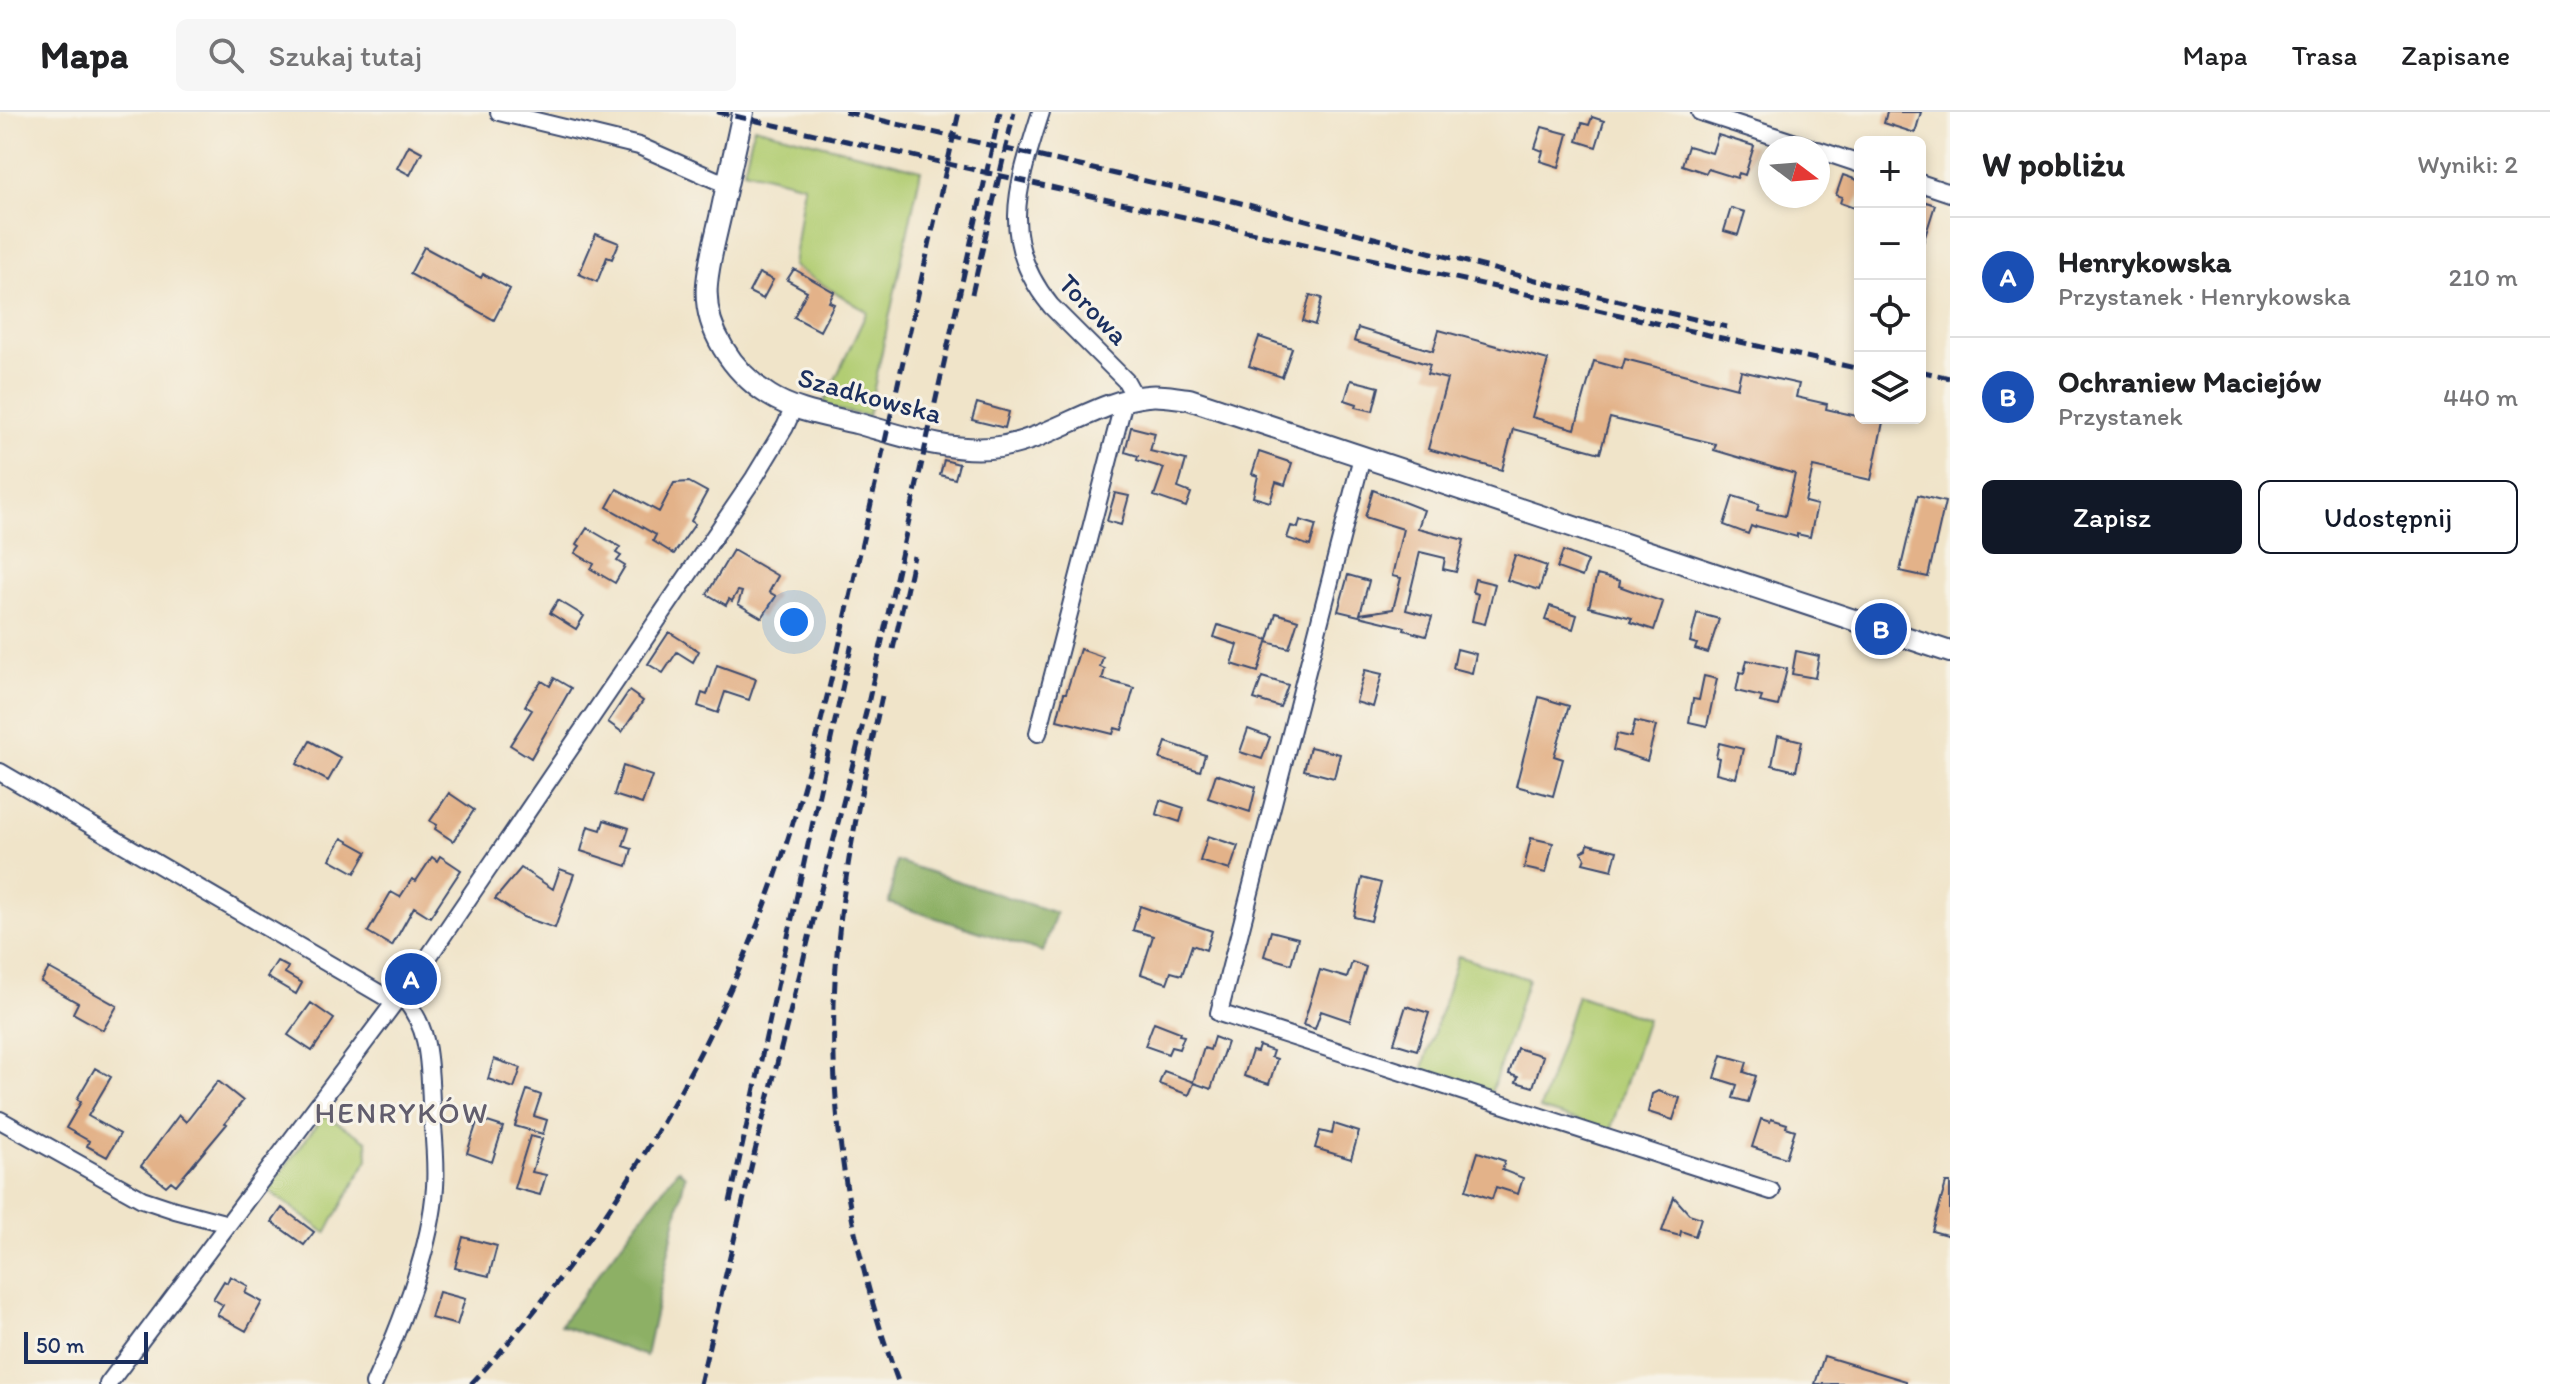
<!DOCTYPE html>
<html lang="pl">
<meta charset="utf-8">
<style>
body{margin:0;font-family:Itim,sans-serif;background:#f6f6f6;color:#202124}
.controls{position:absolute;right:24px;top:24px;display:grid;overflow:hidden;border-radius:12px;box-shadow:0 4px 12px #0003}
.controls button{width:72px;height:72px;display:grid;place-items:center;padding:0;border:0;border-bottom:2px solid #e0e0e0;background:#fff;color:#202124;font:40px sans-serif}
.compass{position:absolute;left:1758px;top:24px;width:72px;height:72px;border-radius:50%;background:#fff;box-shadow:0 4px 12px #0003;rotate:106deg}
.scale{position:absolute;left:24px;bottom:20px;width:124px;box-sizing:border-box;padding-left:8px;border:4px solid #1b2f5e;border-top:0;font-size:22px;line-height:28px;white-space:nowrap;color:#1b2f5e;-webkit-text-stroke:6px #f7f3e8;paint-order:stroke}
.you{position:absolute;left:794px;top:510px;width:28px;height:28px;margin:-20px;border:6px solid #fff;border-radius:50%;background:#1a73e8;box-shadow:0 0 0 12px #1a73e833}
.badge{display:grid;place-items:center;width:52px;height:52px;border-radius:50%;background:#111827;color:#fff;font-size:26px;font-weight:700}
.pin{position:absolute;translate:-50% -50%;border:4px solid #fff;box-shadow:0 2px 8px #0006}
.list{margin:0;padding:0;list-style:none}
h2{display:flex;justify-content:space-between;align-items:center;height:104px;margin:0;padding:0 32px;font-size:34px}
h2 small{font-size:26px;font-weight:400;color:#757577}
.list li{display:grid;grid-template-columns:52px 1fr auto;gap:24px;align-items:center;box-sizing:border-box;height:120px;padding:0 32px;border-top:2px solid #e0e0e0}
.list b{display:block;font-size:30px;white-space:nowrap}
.list p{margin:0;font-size:26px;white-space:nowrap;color:#757577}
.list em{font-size:26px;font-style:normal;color:#757577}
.actions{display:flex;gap:16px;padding:24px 32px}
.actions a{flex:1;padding:18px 0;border:2px solid #111827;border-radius:12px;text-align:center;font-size:28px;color:#111827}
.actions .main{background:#111827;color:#fff}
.icon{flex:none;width:44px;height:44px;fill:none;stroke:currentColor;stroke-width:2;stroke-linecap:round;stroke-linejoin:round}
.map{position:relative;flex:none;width:1950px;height:1272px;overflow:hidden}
header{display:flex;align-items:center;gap:48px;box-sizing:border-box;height:112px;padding:0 40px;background:#fff;border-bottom:2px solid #e0e0e0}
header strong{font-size:38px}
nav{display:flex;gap:44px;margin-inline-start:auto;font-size:28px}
.search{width:560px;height:72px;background:#f6f6f6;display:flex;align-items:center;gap:20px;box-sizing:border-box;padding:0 28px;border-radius:12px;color:#757577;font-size:30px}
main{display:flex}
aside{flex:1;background:#fff}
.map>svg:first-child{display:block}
.green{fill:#b2cd73;stroke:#667e68;stroke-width:2}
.forest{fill:#8db065;stroke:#547062;stroke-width:2}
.building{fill:#e3b289}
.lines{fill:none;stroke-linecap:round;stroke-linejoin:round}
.minor-casing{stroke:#3b4a6e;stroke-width:20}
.tertiary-casing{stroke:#3b4a6e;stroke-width:24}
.minor{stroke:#fff;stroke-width:16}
.tertiary{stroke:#fff;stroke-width:20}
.rail{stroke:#1b2f5e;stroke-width:5;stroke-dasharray:12 6;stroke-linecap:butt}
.labels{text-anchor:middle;stroke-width:6;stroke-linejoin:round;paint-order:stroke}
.street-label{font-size:28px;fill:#1b2f5e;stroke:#f7f3e8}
.neighbourhood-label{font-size:30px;letter-spacing:2px;fill:#615d6d;stroke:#f7f3e8}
</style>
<header>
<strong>Mapa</strong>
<div class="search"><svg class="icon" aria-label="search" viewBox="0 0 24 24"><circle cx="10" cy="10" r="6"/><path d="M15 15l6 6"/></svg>Szukaj tutaj</div>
<nav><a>Mapa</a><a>Trasa</a><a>Zapisane</a></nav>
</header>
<main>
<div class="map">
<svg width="1950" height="1272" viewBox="0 0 1950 1272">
<rect width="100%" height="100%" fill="#f7f3e8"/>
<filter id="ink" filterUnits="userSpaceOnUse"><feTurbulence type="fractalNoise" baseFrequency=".0125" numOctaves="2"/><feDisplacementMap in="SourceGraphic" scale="16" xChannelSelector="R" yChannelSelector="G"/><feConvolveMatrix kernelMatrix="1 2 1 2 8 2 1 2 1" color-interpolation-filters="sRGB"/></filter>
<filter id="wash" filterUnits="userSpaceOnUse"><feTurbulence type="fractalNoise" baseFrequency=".006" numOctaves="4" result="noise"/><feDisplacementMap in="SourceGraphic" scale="32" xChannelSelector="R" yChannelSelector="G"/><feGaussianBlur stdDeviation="1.8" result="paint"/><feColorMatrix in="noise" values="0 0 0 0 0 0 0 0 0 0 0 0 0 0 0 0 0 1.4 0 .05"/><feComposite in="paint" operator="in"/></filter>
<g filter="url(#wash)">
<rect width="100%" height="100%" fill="#f0e4c9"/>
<path class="green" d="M754,15L921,58L868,304L822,295L867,200L793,154L804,73L744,58Z
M1458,844L1528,867L1491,981L1422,959Z
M1577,883L1647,907L1610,1019L1540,997Z
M324,1003L367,1029L368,1047L326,1121L268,1078Z"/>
<path class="forest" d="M896,749L1056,801L1043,840L889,791Z
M678,1057L685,1064L646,1244L560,1213Z"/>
<g id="blocks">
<path class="building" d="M1887,0H1921L1915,21L1884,11Z
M1592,5L1604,9L1596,35L1577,29L1582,11L1589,13Z
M1542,15L1568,22L1559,55L1540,49L1543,39L1535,36Z
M1718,23L1754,34L1745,63L1739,61L1737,66L1708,57L1706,61L1682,53L1688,34L1712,41Z
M409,33L422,40L410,63L397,56Z
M1843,63L1860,69V84L1854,96L1840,91L1842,85L1836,83Z
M1920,88L1935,93L1923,131H1920Z
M1731,96L1745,100L1738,123L1724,119Z
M596,122L619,131L612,147L607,145L597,170L579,162Z
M424,135L481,166L483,162L510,177L494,208L410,162Z
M794,157L834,180L829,190L834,192L820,219L794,205L807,179L787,168Z
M759,161L773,168L763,187L749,180Z
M1310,183L1322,186L1315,213L1303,209Z
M1358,216L1433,239L1439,218L1548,248L1532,305L1575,317L1594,249L1622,257L1625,247L1737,276L1741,259L1799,272L1796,285L1827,292L1826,297L1883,310L1871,368L1813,355L1805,390L1817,393L1810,425L1797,422V425L1756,414L1755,416L1751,414L1748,422L1724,413L1733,384L1759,392L1757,398L1785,404L1795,362L1714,338L1716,332L1610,306L1600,341L1513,317L1502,358L1428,337L1447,267L1427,262L1430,253L1354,229Z
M1259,225L1292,236L1282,265L1249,254Z
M1351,268L1379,275L1373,299L1356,295L1357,292L1345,288Z
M977,291L1009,300L1005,316L972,308Z
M1131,315L1155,321L1150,339L1186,348L1178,376L1191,381L1186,395L1154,384L1164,356L1137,348L1138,344L1125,340Z
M1259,340L1292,351L1285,373L1276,370L1270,390L1253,385L1258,364L1252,362Z
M944,348L959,352L955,367L940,363Z
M689,370L707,380L691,409L695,412L674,442L653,429L656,423L607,395L617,377L659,400L674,371Z
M1373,378L1424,398L1418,416L1464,428L1456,460L1443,457L1445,446L1420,440L1406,498L1432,505L1426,524L1404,518L1405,515L1338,499L1348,463L1369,469L1360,502L1393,497L1401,466L1392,464L1403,417L1365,405Z
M1115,381L1129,384L1121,413L1107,409Z
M1918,383L1945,390L1928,465L1900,459Z
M1300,408L1316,413L1310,434L1287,426L1291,414L1298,416Z
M587,416L620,435L616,441L621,444L617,449L625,454L615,471L591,457L594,452L575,441L580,434L577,432Z
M733,438L778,464L769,480L776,484L762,506L738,492L742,480L738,479L732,489L729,487L726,493L707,482Z
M1563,439L1588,449L1582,465L1557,456Z
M1515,443L1547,454L1539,478L1507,468Z
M1597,463L1620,469L1619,474L1663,490L1654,518L1630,510L1632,506L1589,495Z
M1475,467L1495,472L1485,512L1472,509L1478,482L1472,480Z
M558,488L584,504L576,517L550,501Z
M1550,494L1577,503L1573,517L1545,508Z
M1276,501L1298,508L1289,536L1267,530L1258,560L1232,552L1238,533L1214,525L1218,513L1268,528Z
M1697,501L1719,507L1708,541L1695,537L1697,532L1690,530Z
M669,520L699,539L693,550L677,540L663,561L648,552Z
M1080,537L1103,545L1100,555L1105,557L1102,567L1134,576L1122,618L1115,616L1113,622L1057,608L1064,581H1066Z
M1457,537L1476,542L1472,561L1453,556Z
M1796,539L1819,544L1815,566L1792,562Z
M1747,548L1787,557L1778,594L1760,590L1762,585L1736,579L1740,560L1744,561Z
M717,553L756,567L749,588L725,580L718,601L698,594L702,581L707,583Z
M1365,558L1382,562L1373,595L1356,590Z
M1704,564L1717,567L1707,614L1689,610L1693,587L1699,588Z
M1262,565L1288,573L1280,595L1254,587Z
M554,566L571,576L531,646L510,633L532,598L525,594L532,582L542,569L550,574Z
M629,579L643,589L622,620L608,610Z
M1539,585L1569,594L1554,644L1563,647L1553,684L1516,674Z
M1635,609L1656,614L1647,649L1613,638L1617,622L1631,625Z
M1248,617L1270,625L1262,647L1240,640Z
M1778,623L1802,629L1796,659L1772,653Z
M310,629L341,646L328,669L297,652Z
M1166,630L1205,643L1200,659L1160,647Z
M1719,631L1743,637L1736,666L1716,661L1719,646L1716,645Z
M1310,635L1340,642L1334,666L1304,658Z
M623,654L652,664L642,692L614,683Z
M1216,662L1256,675L1250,700L1208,686Z
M449,681L474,698L453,729L435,717L437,713L430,709Z
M1160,688L1184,696L1180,710L1156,702Z
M604,708L629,716L623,734L632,737L627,754L581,739L588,714L601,718Z
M1208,724L1238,734L1230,758L1200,749Z
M342,726L367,740L355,761L330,747Z
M1531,726L1553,731L1546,761L1524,756Z
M1588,732L1617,739L1612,758L1583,751L1585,746L1581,740L1587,737Z
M440,744L461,758L430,805L414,795L392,834L368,820L391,780L400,785L412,767L416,769L432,745L437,749Z
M521,756L553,777L560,757L574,762L555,816L523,805L495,787Z
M1362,766L1381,771L1371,809L1354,805Z
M1140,794L1212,819L1206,838L1192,833L1182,863L1171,860L1167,871L1141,862L1153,824L1133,818Z
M1271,819L1298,826L1291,852L1264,844Z
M277,849L288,855L285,861L302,871L296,882L267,865Z
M1352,850L1366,855L1350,909L1321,899L1315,917L1303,913L1320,858L1347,866Z
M49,856L117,894L103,918L73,901L78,891L41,870Z
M311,891L334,907L312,939L288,923Z
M1406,894L1429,901L1417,938L1394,931Z
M1154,910L1180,920L1179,923L1184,924L1179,937L1171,935L1168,942L1145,934Z
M1214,925L1227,930L1211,977L1194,971L1189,983L1159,972L1164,959L1193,970L1204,936L1210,938Z
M1259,934L1273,939L1271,945L1277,947L1269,972L1244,964L1252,939L1257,940Z
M1517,936L1543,944L1533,975L1516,970L1518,965L1509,962Z
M1722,943L1747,950L1744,960L1756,964L1748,990L1733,986L1737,973L1715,966Z
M494,947L521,956L514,976L488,967Z
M95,956L111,965L88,1004L120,1022L107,1045L87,1034L89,1029L66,1016L81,990L77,987Z
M218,969L243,989L225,1011L227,1012L176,1073L171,1069L166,1074L141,1054L179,1003L186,1010Z
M527,978L541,983L534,1004L547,1008L543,1022L515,1014Z
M1658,979L1680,986L1673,1008L1648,1000L1652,982Z
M478,1007L503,1015L492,1050L467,1041Z
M1761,1007L1770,1010L1771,1007L1787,1012L1786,1015L1795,1018L1786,1046L1752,1035Z
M1334,1012L1359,1020L1351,1047L1315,1036L1320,1019L1332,1022Z
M530,1024L542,1027L532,1060L546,1063L540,1083L514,1076Z
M1478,1040L1505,1049L1502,1058L1523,1066L1518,1082L1496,1075L1492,1087L1466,1078Z
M1946,1071H1950V1124L1932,1119Z
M1674,1085L1689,1102L1701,1106L1695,1124L1681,1119L1680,1124L1662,1119Z
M282,1096L314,1120L304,1133L272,1110Z
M463,1125L497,1134L489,1164L455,1156Z
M230,1164L248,1174L245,1181L262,1190L246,1219L217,1203L223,1193L213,1187L224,1169L227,1171Z
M439,1180L465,1187L457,1213L431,1206Z
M1824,1244L1906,1269V1272H1815Z"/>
</g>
</g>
<g filter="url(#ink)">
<use href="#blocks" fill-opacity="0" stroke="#3b4a6e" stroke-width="2"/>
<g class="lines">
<g class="minor-casing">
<path id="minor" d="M499,0L639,34L716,68L728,70
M1041,0C1018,73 997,128 1051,194L1126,269L1136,287
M1700,0L1811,36
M1818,38L1860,52
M1920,71L1950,81
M1362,345L1219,901L1771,1079
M1038,621L1124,289
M0,660L394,890
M0,1008L142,1087L175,1098L228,1112
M108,1272L425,850L754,366L785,315L794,295
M374,1272C400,1215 431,1137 435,1075C437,1047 433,1018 431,990C429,948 430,914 400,882"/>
</g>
<g class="tertiary-casing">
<path id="tertiary" d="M743,0C736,34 728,67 721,101C716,124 709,148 707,172C703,217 733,260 769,283C794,299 827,304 856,311C900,323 952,342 999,335C1051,327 1097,289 1147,284C1161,282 1176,286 1189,287L1950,540"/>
</g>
<use href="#minor" class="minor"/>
<use href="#tertiary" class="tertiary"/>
<path class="rail" d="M717,0L1860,257
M845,0L1233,89L1582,180L1727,215
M972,182L1014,0
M1920,259L1950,266
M893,537L914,444
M882,584C864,665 846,747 838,830C823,981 847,1130 899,1272
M730,1090L852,531
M471,1272C595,1139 693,978 759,809C807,686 834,556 863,427C895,285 927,142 959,0
M700,1272L755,1039L867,596L1000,0"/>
</g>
</g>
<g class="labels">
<g class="street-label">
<text transform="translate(1094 197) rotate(46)" y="10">Torowa</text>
<text transform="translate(870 283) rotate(15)" y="10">Szadkowska</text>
</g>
<g class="neighbourhood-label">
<text x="402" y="1011">HENRYKÓW</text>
</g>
</g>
</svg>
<div class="controls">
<button>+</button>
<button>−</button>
<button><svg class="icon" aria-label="locate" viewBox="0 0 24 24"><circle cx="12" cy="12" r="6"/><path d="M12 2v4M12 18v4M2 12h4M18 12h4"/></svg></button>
<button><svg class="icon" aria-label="layers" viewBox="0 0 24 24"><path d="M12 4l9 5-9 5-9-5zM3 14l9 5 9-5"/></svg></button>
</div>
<svg class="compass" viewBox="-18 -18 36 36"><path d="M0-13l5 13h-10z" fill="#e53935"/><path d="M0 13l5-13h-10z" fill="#757577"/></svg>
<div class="scale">50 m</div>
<div class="you"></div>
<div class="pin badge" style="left:411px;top:867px;background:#1a4fb4">A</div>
<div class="pin badge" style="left:1881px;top:517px;background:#1a4fb4">B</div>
</div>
<aside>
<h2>W pobliżu<small>Wyniki: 2</small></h2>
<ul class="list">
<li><span class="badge" style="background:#1a4fb4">A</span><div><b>Henrykowska</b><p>Przystanek · Henrykowska</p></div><em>210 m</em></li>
<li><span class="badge" style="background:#1a4fb4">B</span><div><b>Ochraniew Maciejów</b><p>Przystanek</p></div><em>440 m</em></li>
</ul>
<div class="actions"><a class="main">Zapisz</a><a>Udostępnij</a></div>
</aside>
</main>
